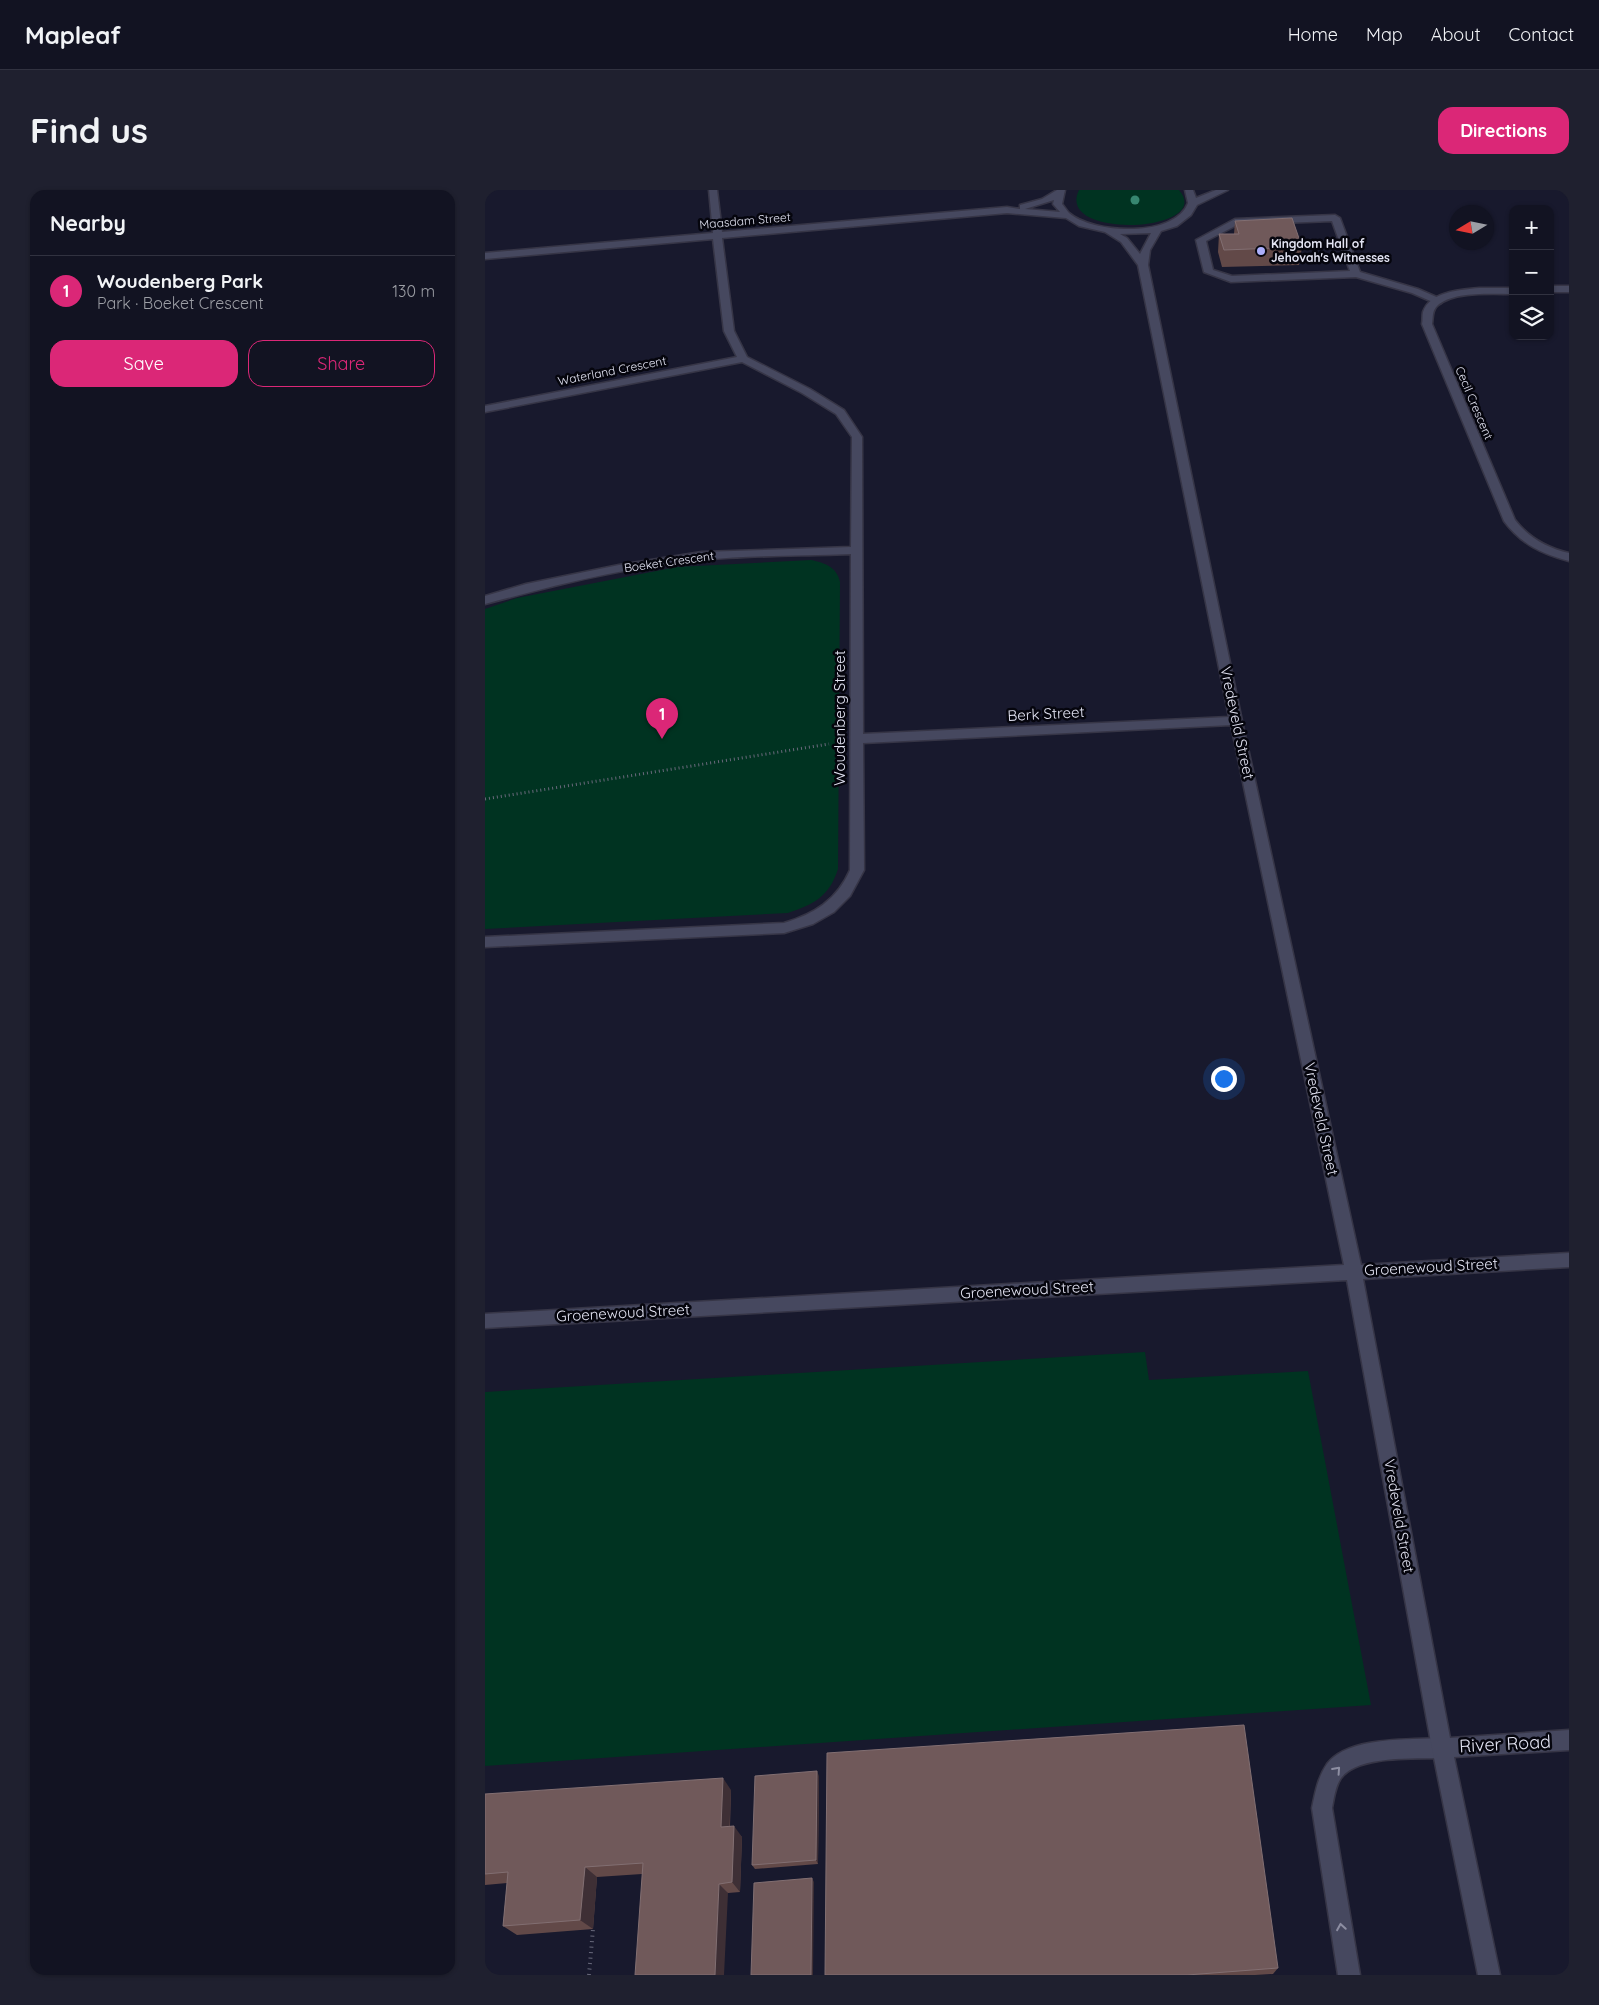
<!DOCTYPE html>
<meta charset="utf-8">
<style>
body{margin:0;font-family:Quicksand,sans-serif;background:#1f202f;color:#f1f3f6}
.controls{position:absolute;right:15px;top:15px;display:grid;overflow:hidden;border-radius:10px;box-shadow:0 1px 4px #0004}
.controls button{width:45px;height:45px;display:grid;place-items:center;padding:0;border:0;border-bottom:1px solid #313240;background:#121322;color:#f1f3f6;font:25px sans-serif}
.compass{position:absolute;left:964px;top:15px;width:45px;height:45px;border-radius:50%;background:#121322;box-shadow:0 1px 4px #0004;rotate:260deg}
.you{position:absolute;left:738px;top:888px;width:18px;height:18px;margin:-12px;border:4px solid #fff;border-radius:50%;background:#1a73e8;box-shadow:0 0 0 8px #1a73e833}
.badge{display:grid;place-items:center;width:32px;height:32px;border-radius:50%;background:#db2777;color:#fff;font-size:16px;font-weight:700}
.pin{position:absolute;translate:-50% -41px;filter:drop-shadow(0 1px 2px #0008)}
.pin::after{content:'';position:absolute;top:26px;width:18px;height:15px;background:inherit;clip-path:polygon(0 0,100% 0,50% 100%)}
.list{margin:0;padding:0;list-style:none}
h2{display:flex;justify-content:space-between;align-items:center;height:65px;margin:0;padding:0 20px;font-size:21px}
h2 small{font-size:16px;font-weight:400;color:#9c9ea5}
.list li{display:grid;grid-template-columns:32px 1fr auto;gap:15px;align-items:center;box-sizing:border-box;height:70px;padding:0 20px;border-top:1px solid #313240}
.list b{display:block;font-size:19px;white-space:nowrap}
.list p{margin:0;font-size:16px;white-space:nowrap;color:#9c9ea5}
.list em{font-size:16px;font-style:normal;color:#9c9ea5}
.actions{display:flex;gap:10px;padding:15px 20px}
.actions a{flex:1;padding:11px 0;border:1px solid #db2777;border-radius:15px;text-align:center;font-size:18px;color:#db2777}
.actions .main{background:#db2777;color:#fff}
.icon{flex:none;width:28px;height:28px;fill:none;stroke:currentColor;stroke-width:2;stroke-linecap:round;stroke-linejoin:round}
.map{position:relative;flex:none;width:1084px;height:1785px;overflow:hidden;border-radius:15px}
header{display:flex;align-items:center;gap:30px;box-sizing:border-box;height:70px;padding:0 25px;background:#121322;border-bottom:1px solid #313240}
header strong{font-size:24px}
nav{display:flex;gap:28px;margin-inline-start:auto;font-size:18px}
.intro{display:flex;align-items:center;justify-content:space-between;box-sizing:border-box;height:120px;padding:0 30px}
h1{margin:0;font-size:35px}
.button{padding:12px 22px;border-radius:15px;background:#db2777;color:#fff;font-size:18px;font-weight:700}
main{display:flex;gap:30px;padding:0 30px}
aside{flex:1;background:#121322;border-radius:15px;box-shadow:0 1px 4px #0004}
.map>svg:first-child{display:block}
.green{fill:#003321}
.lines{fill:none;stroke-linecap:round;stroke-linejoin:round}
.service-casing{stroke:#363546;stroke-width:3}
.minor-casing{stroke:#363546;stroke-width:3}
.path-far1{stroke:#68697b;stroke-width:3;stroke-dasharray:1 3;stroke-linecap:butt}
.path{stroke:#68697b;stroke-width:4;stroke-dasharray:1 4.5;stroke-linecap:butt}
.service{fill:#46485f;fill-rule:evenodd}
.minor{fill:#46485f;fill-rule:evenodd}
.tree{fill:#378670}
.wall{fill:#624948}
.shaded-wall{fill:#3e2f35}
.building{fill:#70595a;stroke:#826f72}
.oneway{stroke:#8d8ea2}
.poi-dot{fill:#acaffb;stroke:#05050d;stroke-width:2}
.labels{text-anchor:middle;stroke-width:5;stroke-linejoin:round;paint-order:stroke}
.far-street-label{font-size:12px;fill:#e3e4f3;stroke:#05050d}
.far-poi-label{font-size:12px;font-weight:bold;fill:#e3e4f3;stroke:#05050d;text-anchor:start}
.street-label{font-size:15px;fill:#e3e4f3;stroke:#05050d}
.near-street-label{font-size:18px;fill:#e3e4f3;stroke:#05050d}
</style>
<header>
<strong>Mapleaf</strong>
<nav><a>Home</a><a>Map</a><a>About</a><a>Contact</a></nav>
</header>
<div class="intro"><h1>Find us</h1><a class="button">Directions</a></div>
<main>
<aside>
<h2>Nearby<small></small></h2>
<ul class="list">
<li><span class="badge">1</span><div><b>Woudenberg Park</b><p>Park · Boeket Crescent</p></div><em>130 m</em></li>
</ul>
<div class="actions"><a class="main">Save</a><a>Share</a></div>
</aside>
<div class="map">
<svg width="1084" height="1785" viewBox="0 0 1084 1785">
<rect width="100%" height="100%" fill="#18192d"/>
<path class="green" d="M594,0H694C731,42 569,51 594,0Z
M326,370C340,373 352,377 355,392L353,679C344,707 329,714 303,723L0,739V419L32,408L192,377Z
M660,1162L664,1190L823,1181L886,1515L0,1576V1202Z"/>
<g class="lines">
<g class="service-casing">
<path id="service" d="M850,25L855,28L875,82L933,99L956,109V113H950L927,103L871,87L746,92L719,82L711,50L750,29ZM847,31L865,81L747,86L728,80L721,51L752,35Z
M957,1548L964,1551L967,1558L964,1565L957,1568C930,1569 873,1565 856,1588C850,1597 849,1608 847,1618L875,1785H853L827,1618C830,1603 833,1587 842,1574C863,1546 925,1550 957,1548Z"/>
</g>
<g class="minor-casing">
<path id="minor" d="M224,0H232L237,42L522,17L535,19V15L557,9L572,0H580L577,14C579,16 582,21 584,23C608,44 690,48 703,13L700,0H708L711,8L731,0H743L712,15L706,25L692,36L676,41L665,60L663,75L757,531L876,1075L1084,1063V1077L878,1089L965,1548L1084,1540V1560L969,1567L1015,1785H993L947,1558L862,1090L0,1138V1124L859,1075L746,535L378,553L379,680L365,706L349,722L328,734L299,743L0,757V747L299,733C329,724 352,710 365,680L366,364C317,366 266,365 217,370C144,376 71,395 0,414V406L41,394L134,375L217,362L366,357L367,247L351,224L317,203L257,172L0,222V216L252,167L239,141L228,49L0,69V63L228,43ZM569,10L568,14L575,22L540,19ZM522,23L581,28L594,36L620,42L636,52L653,75L744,527L378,544L377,247L359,220L325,199L262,167L249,141L237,48ZM666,43L655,64L642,48L635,44Z
M1065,96H1084V102H1065Z
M994,98H1028V104C1007,104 967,101 952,116C947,121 948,127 947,134L1030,330C1044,348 1062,358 1084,363V371C1057,364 1036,354 1019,331L937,134C938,130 937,126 938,122C945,101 976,100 994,98Z"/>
</g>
<path class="path-far1" d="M0,609L344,554"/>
<path class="path" d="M104,1785L108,1739"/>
<use href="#service" class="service"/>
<use href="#minor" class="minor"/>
</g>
<circle class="tree" cx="650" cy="10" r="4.5"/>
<path class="wall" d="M750,31L817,57L814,75L737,77L733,62L734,44H749Z
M334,1586L333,1674L270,1679L267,1675Z
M246,1600L245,1636L257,1647L255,1702L243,1703L157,1684L112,1687L108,1739L32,1745L18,1736L22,1693L0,1695V1604Z
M793,1778L788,1784L770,1785H340Z"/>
<path class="shaded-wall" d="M332,1581L334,1586L333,1674L331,1670Z
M238,1588L246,1600L244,1648L236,1637Z
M249,1636L257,1647L255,1702L247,1692Z
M100,1677L112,1687L108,1739L95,1730Z
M327,1688L329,1692L328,1785H326Z
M234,1694L243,1703L239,1785H230Z"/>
<path class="building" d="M807,28L817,57L739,60L734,44H754L750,31Z
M759,1535L793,1778L702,1785H340L342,1563Z
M332,1581L331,1670L267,1675L270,1586Z
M238,1588L236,1637L249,1636L247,1692L234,1694L230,1785H150L158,1673L100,1677L95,1730L18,1736L23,1682L0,1684V1604Z
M327,1688L326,1785H266L269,1693Z"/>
<defs><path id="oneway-chevron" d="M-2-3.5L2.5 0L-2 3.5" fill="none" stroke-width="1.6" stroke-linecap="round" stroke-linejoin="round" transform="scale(1.25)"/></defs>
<g class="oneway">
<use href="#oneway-chevron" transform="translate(852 1580) rotate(-48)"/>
<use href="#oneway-chevron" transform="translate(856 1737) rotate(-99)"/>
</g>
<circle class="poi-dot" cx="776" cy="61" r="5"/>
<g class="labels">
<g class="far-street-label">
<text transform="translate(260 31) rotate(-5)" y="4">Maasdam Street</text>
<text transform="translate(127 181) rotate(-11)" y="4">Waterland Crescent</text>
<text transform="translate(989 213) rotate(67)" y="4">Cecil Crescent</text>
<text transform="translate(184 372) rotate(-8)" y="4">Boeket Crescent</text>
</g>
<g class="far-poi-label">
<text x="786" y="58">Kingdom Hall of<tspan x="786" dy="14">Jehovah's Witnesses</tspan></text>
</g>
<g class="street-label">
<text transform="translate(561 524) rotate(-3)" y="5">Berk Street</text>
<text transform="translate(355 528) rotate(-90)" y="5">Woudenberg Street</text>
<text transform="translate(752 533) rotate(78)" y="5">Vredeveld Street</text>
<text transform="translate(836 929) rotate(78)" y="5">Vredeveld Street</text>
<text transform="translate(946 1077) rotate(-3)" y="5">Groenewoud Street</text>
<text transform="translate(542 1100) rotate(-3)" y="5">Groenewoud Street</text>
<text transform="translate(138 1123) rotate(-3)" y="5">Groenewoud Street</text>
<text transform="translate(914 1326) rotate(80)" y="5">Vredeveld Street</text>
</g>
<g class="near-street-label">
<text transform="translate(1020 1554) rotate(-3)" y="6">River Road</text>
</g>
</g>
</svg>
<div class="controls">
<button>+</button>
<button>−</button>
<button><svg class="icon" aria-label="layers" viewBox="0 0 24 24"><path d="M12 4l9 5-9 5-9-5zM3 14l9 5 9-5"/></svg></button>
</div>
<svg class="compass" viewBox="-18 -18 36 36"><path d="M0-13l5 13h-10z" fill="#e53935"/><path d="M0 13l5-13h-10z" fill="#9c9ea5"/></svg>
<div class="you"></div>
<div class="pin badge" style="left:177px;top:549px">1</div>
</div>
</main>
